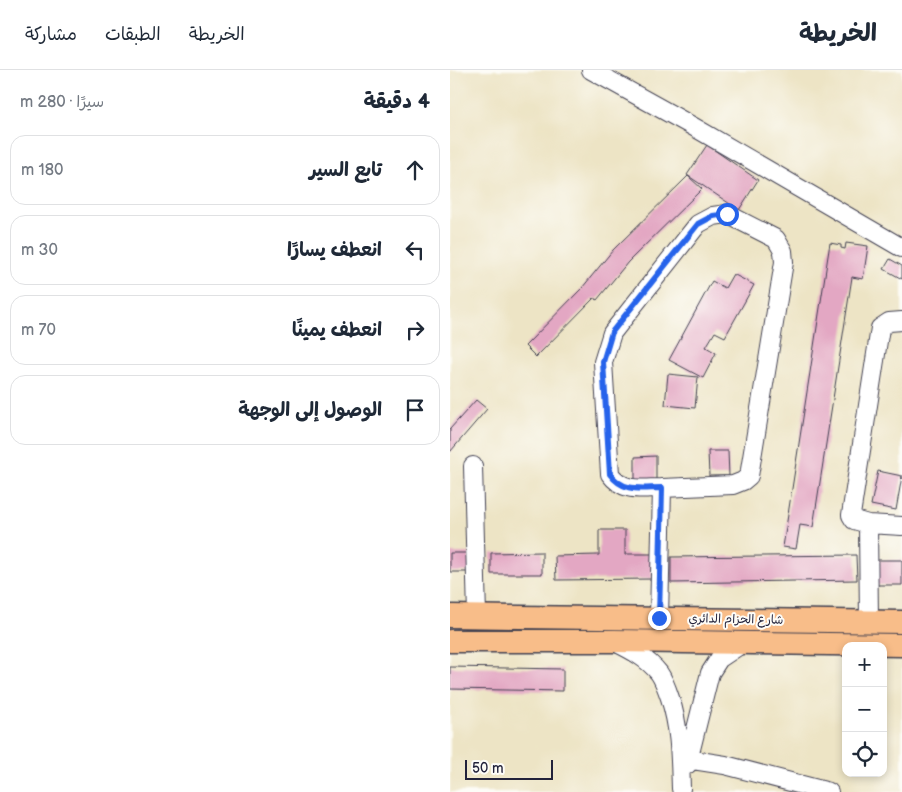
<!DOCTYPE html>
<html lang="ar">
<meta charset="utf-8">
<style>
body{margin:0;font-family:"Balsamiq Sans","Playpen Sans Arabic",sans-serif;background:#f2f2f3;color:#1f2937;direction:rtl}
.controls{position:absolute;right:15px;bottom:15px;display:grid;overflow:hidden;border-radius:10px;box-shadow:0 2px 8px #0003}
.controls button{width:45px;height:45px;display:grid;place-items:center;padding:0;border:0;border-bottom:1px solid #e0e1e3;background:#fff;color:#1f2937;font:25px sans-serif}
.scale{position:absolute;left:15px;bottom:12px;width:88px;box-sizing:border-box;padding-left:5px;border:2px solid #22223b;border-top:0;font-size:14px;line-height:18px;white-space:nowrap;color:#22223b;-webkit-text-stroke:4px #fdfcf7;paint-order:stroke}
.stop{position:absolute;width:15px;height:15px;margin:-11px;border:4px solid #2563eb;border-radius:50%;background:#fff}
.stop.end{background:#2563eb;border-color:#fff;box-shadow:0 1px 5px #0008}
.list{margin:0;padding:0;list-style:none}
h2{display:flex;justify-content:space-between;align-items:center;height:65px;margin:0;padding:0 20px;font-size:21px}
h2 small{font-size:16px;font-weight:400;color:#747a83}
.list li{display:grid;grid-template-columns:32px 1fr auto;gap:15px;align-items:center;box-sizing:border-box;height:70px;margin:0 10px 10px;padding:0 10px;border:1px solid #e0e1e3;border-radius:15px}
.list b{display:block;font-size:19px;white-space:nowrap}
.list em{font-size:16px;font-style:normal;color:#747a83}
.icon{flex:none;width:28px;height:28px;fill:none;stroke:currentColor;stroke-width:2;stroke-linecap:round;stroke-linejoin:round}
.map{position:relative;flex:none;width:452px;height:722px;overflow:hidden;direction:ltr}
header{display:flex;align-items:center;gap:30px;box-sizing:border-box;height:70px;padding:0 25px;background:#fff;border-bottom:1px solid #e0e1e3}
header strong{font-size:24px}
nav{display:flex;gap:28px;margin-inline-start:auto;font-size:18px}
main{display:flex}
aside{flex:1;background:#fff}
.map>svg:first-child{display:block}
.building{fill:#e3a7c3}
.lines{fill:none;stroke-linecap:round;stroke-linejoin:round}
.minor-casing{stroke:#403f50;stroke-width:20}
.major-casing{stroke:#403f50;stroke-width:25}
.minor{stroke:#fff;stroke-width:18}
.major{stroke:#f8bd89;stroke-width:22}
.route{stroke:#2563eb;stroke-width:6}
.labels{text-anchor:middle;stroke-width:4;stroke-linejoin:round;paint-order:stroke}
.street-label{font-size:12px;fill:#22223b;stroke:#fdfcf7}
</style>
<header>
<strong>الخريطة</strong>
<nav><a>الخريطة</a><a>الطبقات</a><a>مشاركة</a></nav>
</header>
<main>
<div class="map">
<svg width="452" height="722" viewBox="0 0 452 722">
<rect width="100%" height="100%" fill="#fdfcf7"/>
<filter id="ink" filterUnits="userSpaceOnUse"><feTurbulence type="fractalNoise" baseFrequency=".02" numOctaves="2"/><feDisplacementMap in="SourceGraphic" scale="10" xChannelSelector="R" yChannelSelector="G"/><feConvolveMatrix kernelMatrix="1 2 1 2 8 2 1 2 1" color-interpolation-filters="sRGB"/></filter>
<filter id="wash" filterUnits="userSpaceOnUse"><feTurbulence type="fractalNoise" baseFrequency=".0096" numOctaves="4" result="noise"/><feDisplacementMap in="SourceGraphic" scale="20" xChannelSelector="R" yChannelSelector="G"/><feGaussianBlur stdDeviation="1.12" result="paint"/><feColorMatrix in="noise" values="0 0 0 0 0 0 0 0 0 0 0 0 0 0 0 0 0 1.4 0 .05"/><feComposite in="paint" operator="in"/></filter>
<g filter="url(#wash)">
<rect width="100%" height="100%" fill="#ede4c5"/>
<g id="blocks">
<path class="building" d="M257,75L308,110L289,140L237,105Z
M238,106L252,119L178,192L147,230L144,228L86,287L75,276L132,218L163,180Z
M380,173L391,175V178L395,179L396,173L418,176L413,209L402,207L363,457L350,455L346,479L333,477Z
M440,189L452,196V209L434,199Z
M283,204L304,215L275,267L265,262L256,277L266,283L253,308L219,290L262,211L275,218Z
M218,304L248,307L245,338L215,335Z
M26,330L37,339L0,382V359Z
M258,381H278L279,406H259Z
M206,386V411H185V387Z
M428,401L452,406L446,440L421,435Z
M149,460H175V484H202V509L106,510L105,486L149,485Z
M92,482V504H41V483Z
M0,483H20V502H0Z
M406,485L407,510L221,513V487Z
M426,490H452V515H425Z
M0,597L113,599V621L0,619Z"/>
</g>
</g>
<g filter="url(#ink)">
<use href="#blocks" fill-opacity="0" stroke="#403f50" stroke-width="1"/>
<g class="lines">
<g class="minor-casing">
<path id="minor" d="M141,0L244,57L452,178
M452,251L439,252L430,258L401,445L404,450L418,454L452,456
M23,396L27,546
M418,454L419,552
M209,548L212,418C191,418 174,423 160,404L153,292L162,263L248,154L263,146L277,144L326,169L333,181L334,192L299,406L293,411L283,415L212,418
M165,572C181,580 197,588 209,603C214,610 217,619 220,628C230,659 230,687 231,719
M230,688L275,695L379,722
M237,695L260,603L269,589L293,573"/>
</g>
<g class="major-casing">
<path id="major" d="M0,546L452,552
M0,571H164L452,575"/>
</g>
<use href="#minor" class="minor"/>
<use href="#major" class="major"/>
</g>
</g>
<g class="lines" filter="url(#ink)">
<path class="route" d="M209,548L212,418C191,418 174,423 160,404L153,292L162,262L248,154L263,146L277,144"/>
</g>
<g class="labels">
<g class="street-label">
<text transform="translate(286 549) rotate(1)" y="4">شارع الحزام الدائري</text>
</g>
</g>
</svg>
<div class="controls">
<button>+</button>
<button>−</button>
<button><svg class="icon" aria-label="locate" viewBox="0 0 24 24"><circle cx="12" cy="12" r="6"/><path d="M12 2v4M12 18v4M2 12h4M18 12h4"/></svg></button>
</div>
<div class="scale">50 m</div>
<div class="stop" style="left:277px;top:144px"></div>
<div class="stop end" style="left:209px;top:548px"></div>
</div>
<aside>
<h2>4 دقيقة<small>سيرًا · 280 m</small></h2>
<ul class="list">
<li><svg class="icon" aria-label="ahead" viewBox="0 0 24 24"><path d="M12 20V5M6 11l6-6 6 6"/></svg><div><b>تابع السير</b></div><em>180 m</em></li>
<li><svg class="icon" aria-label="left" viewBox="0 0 24 24"><path d="M17 20v-9H6M10 6l-5 5 5 5"/></svg><div><b>انعطف يسارًا</b></div><em>30 m</em></li>
<li><svg class="icon" aria-label="right" viewBox="0 0 24 24"><path d="M7 20v-9h11M14 6l5 5-5 5"/></svg><div><b>انعطف يمينًا</b></div><em>70 m</em></li>
<li><svg class="icon" aria-label="arrive" viewBox="0 0 24 24"><path d="M6 21V4h12l-3 4 3 4H6"/></svg><div><b>الوصول إلى الوجهة</b></div></li>
</ul>
</aside>
</main>
